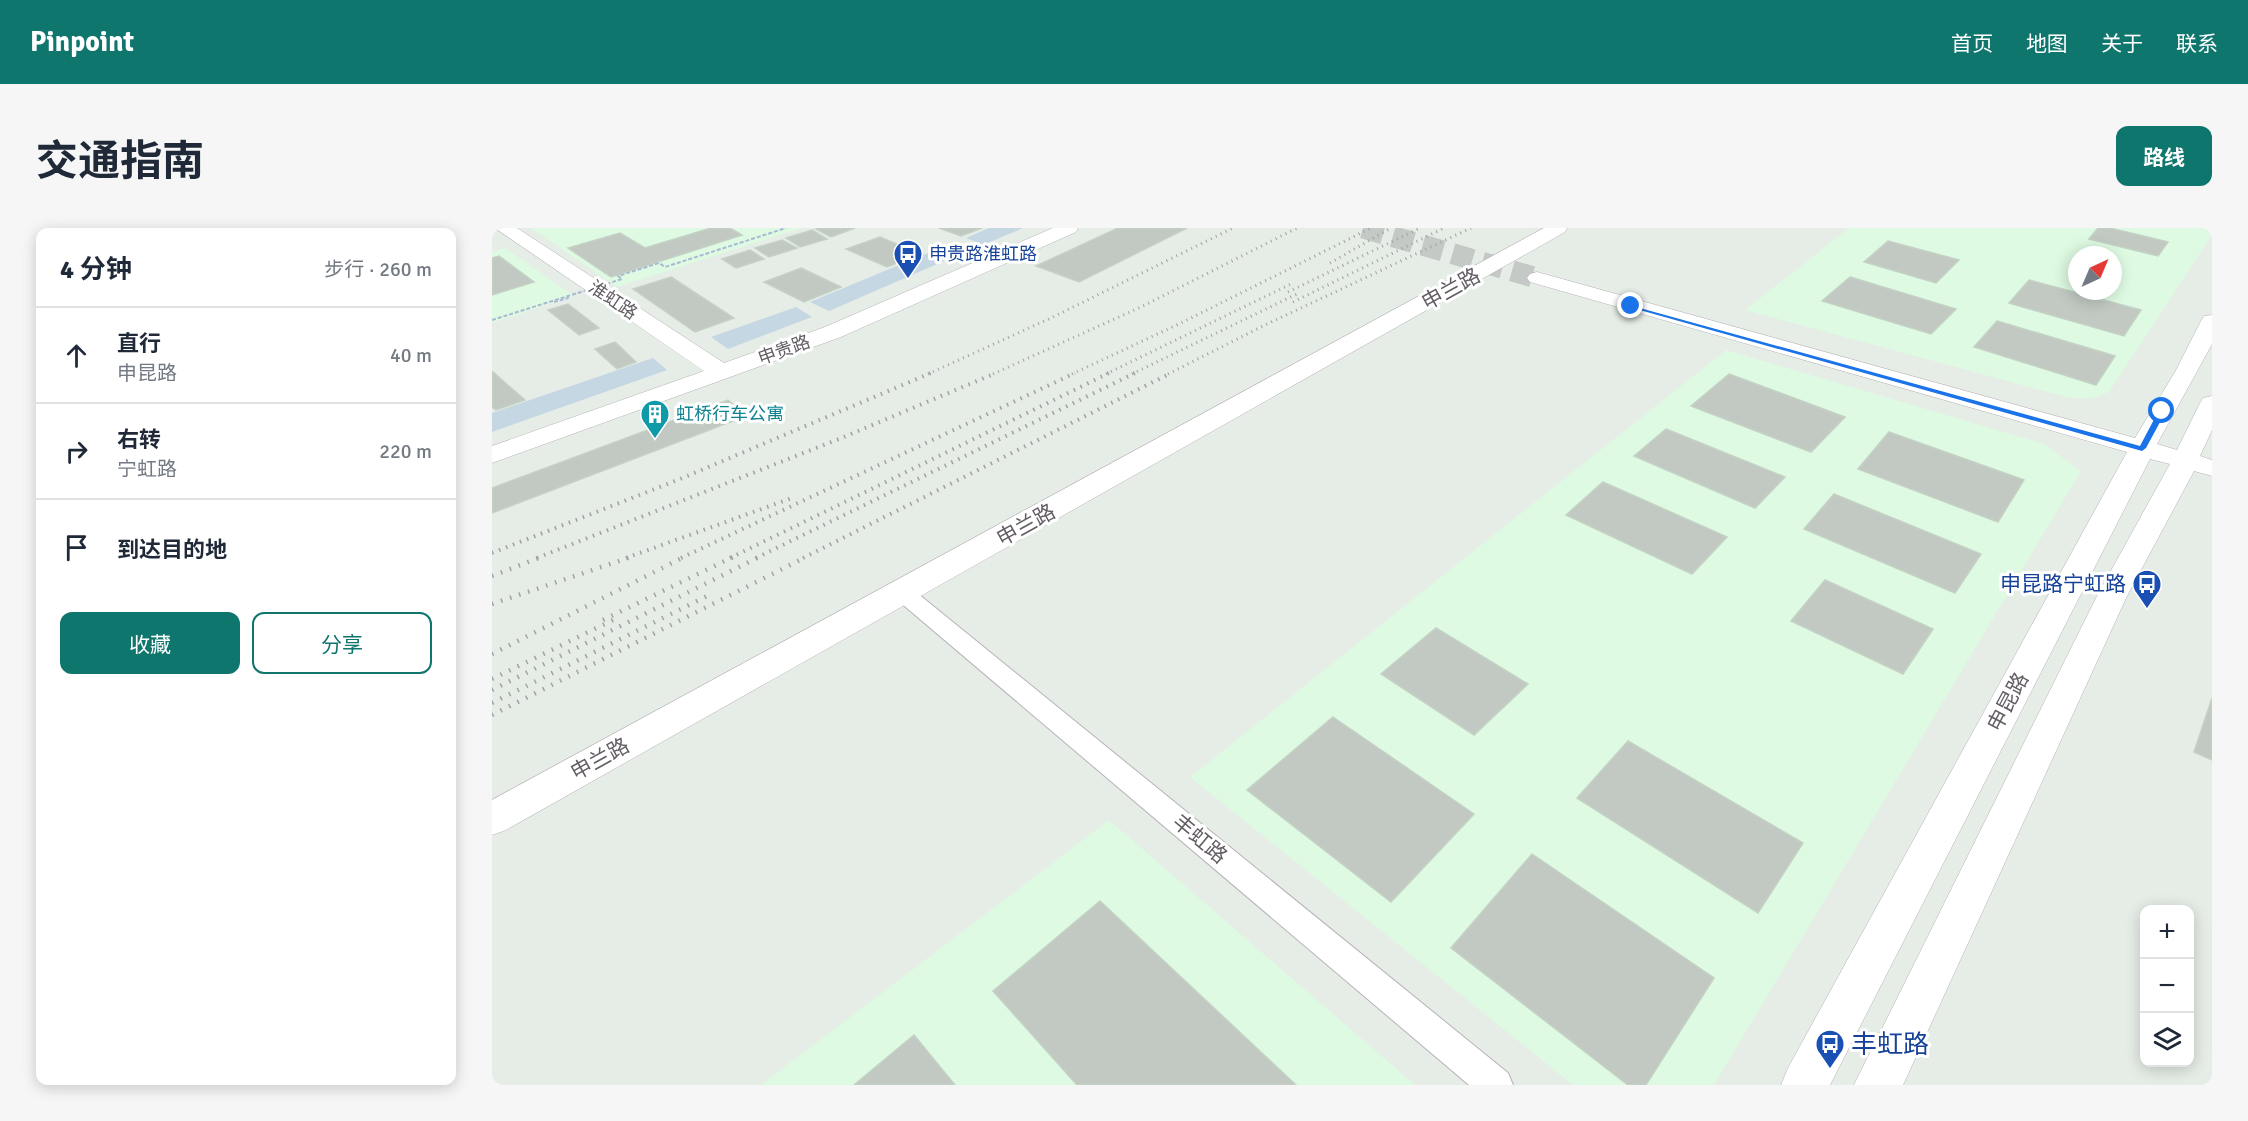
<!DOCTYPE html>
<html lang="zh">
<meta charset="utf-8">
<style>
body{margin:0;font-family:Signika,"Noto Sans SC",sans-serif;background:#f6f6f7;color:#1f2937}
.controls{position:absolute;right:18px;bottom:18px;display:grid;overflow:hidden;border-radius:12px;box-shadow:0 3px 15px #0003}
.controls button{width:54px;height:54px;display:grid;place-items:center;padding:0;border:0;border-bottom:2px solid #e0e1e3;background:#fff;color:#1f2937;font:30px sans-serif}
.compass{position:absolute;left:1576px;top:18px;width:54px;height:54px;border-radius:50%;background:#fff;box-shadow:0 3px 15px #0003;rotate:44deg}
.stop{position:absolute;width:18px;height:18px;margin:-14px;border:4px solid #1a73e8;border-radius:50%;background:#fff}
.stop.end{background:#1a73e8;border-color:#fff;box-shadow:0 2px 6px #0008}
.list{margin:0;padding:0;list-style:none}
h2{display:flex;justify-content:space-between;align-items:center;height:78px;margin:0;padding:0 24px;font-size:26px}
h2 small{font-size:20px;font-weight:400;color:#747a83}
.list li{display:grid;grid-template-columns:39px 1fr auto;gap:18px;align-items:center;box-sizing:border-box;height:96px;padding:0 24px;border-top:2px solid #e0e1e3}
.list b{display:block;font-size:22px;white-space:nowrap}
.list p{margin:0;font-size:20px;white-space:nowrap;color:#747a83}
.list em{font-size:20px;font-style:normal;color:#747a83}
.actions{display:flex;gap:12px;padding:18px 24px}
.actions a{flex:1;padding:14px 0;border:2px solid #0f766e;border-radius:12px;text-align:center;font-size:21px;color:#0f766e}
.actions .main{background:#0f766e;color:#fff}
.icon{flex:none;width:33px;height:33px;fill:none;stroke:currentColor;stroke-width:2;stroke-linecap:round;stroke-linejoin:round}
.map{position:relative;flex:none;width:1720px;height:857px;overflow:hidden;border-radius:12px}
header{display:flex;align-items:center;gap:36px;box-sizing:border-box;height:84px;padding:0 30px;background:#0f766e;color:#fff}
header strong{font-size:28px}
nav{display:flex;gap:33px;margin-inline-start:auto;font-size:21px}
.intro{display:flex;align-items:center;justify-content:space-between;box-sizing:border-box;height:144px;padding:0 36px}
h1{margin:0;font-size:42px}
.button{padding:15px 27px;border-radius:12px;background:#0f766e;color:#fff;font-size:21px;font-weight:700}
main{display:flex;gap:36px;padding:0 36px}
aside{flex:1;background:#fff;border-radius:12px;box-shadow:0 3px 15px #0003}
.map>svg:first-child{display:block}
.commercial{fill:#defae2;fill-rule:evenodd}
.green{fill:#c5d7e2}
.building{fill:#c2c9c2;stroke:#c4d1c5;stroke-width:1.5}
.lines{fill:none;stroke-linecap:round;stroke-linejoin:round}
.secondary-tunnel{stroke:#c4c9c6;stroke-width:21;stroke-dasharray:21 10;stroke-linecap:butt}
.street-casing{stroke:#b8b2b8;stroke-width:2}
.secondary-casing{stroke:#b8b1b8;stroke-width:1}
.path{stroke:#a9b9d2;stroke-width:2;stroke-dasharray:4 2;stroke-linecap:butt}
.street{fill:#fff;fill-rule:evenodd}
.secondary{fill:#fff;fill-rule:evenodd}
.rail-far2{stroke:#a2a0a3;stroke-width:3;stroke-dasharray:1 4.5;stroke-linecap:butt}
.rail-far1{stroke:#a2a0a3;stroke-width:4;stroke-dasharray:1.5 6;stroke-linecap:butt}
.rail{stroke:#a2a0a3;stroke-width:4.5;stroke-dasharray:1.5 8;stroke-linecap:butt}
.path-bridge{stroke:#a9b9d2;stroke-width:2;stroke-dasharray:4 2;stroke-linecap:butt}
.route{fill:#1a73e8}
.labels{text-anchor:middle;stroke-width:6;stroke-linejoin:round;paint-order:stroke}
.far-transit-label{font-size:18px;fill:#164399;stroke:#fff;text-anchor:start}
.far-street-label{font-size:18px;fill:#635d64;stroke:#fff}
.far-culture-label{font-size:18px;fill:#0d838f;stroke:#fff;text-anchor:start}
.street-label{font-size:21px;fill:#635d64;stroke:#fff}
.transit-label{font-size:21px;fill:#164399;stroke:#fff;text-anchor:end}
.near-transit-label{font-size:26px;fill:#164399;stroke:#fff;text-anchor:start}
</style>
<header>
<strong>Pinpoint</strong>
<nav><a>首页</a><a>地图</a><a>关于</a><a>联系</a></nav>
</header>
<div class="intro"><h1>交通指南</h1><a class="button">路线</a></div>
<main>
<aside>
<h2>4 分钟<small>步行 · 260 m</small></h2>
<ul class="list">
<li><svg class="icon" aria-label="ahead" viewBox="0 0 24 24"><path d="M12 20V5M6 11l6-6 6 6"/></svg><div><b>直行</b><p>申昆路</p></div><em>40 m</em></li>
<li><svg class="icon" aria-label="right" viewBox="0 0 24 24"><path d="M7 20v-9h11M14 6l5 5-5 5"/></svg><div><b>右转</b><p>宁虹路</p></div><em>220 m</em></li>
<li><svg class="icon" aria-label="arrive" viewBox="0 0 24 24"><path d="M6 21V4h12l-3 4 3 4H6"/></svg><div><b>到达目的地</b></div></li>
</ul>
<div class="actions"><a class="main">收藏</a><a>分享</a></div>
</aside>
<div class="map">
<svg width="1720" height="857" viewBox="0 0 1720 857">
<rect width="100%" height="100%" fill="#e5ede6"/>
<path class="commercial" d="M39,0H310L125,59Z
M1357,0H1720V7L1617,164L1601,170H1578L1253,82ZM1585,27H1621V63H1585Z
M13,20L82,68L0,95V24Z
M1234,122L1552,216L1589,243L1222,857H1081L698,549Z
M617,592L923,857H269Z"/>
<path class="green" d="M497,0H531L491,17L474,10Z
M448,20L466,27L337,83L318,74Z
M304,79L320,89L236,121L219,109Z
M161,130L175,142L0,204V185Z"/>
<path class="building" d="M219,0H238L250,7L119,49L76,20L128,5L153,20Z
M363,0L339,9L324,1L326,0Z
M447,0H490L469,8Z
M626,0H695L587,54L544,38Z
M1606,0H1618L1676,14L1666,28L1597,11Z
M320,2L335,11L308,19L294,10Z
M388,9L428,26L395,39L354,21Z
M290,12L305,20L277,29L263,20Z
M1396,13L1467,32L1444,55L1372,34Z
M258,22L272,31L244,40L230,31Z
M7,28L42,54L0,67V30Z
M309,40L349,59L312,74L272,54Z
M179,49L242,90L203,104L141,61Z
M1358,49L1464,81L1439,106L1330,73Z
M1537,52L1649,82L1632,108L1517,75Z
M76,76L107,100L87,107L56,82Z
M1505,93L1623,128L1604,157L1482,119Z
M123,114L144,134L125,141L103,121Z
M0,144H1L33,172L4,182L0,179Z
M1237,146L1353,189L1319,224L1199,178Z
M236,172L254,188L0,285V260Z
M1174,201L1293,249L1263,280L1142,228Z
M1397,204L1532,252L1506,294L1366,241Z
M1111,254L1235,309L1200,346L1074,287Z
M1342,266L1489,326L1463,365L1312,301Z
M1333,352L1441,401L1411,446L1299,393Z
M944,400L1036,456L982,507L889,446Z
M1720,470V532L1702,524Z
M841,489L982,586L899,674L755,562Z
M1136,513L1311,615L1266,685L1085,570Z
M1040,626L1222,750L1154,857H1136L959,720Z
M608,673L804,857H585L501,763Z
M422,807L463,857H362Z"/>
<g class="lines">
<path class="secondary-tunnel" d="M871,0L1045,50"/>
<g class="street-casing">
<path id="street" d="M411,357L419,360L1016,845L1021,857H977L403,370L400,365L403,360Z"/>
</g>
<g class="secondary-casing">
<path id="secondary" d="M3,0H25L232,135L333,99L561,0H586L584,4L349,109L0,235V218L212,143Z
M1052,0H1075L1073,4L14,602L0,607V572Z
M1045,44L1643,210L1683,144L1709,93L1712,88L1720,87V116L1665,216L1685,222L1708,175L1711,170L1720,168V202L1708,228L1720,232V248L1702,243L1635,368L1411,857H1362L1605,368L1678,236L1658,231L1338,857H1289L1296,840L1635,224L1038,54L1035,50L1038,46Z"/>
</g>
<path class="path" d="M62,74L76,70L74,68"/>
<use href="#street" class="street"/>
<use href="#secondary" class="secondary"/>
<path class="rail-far2" d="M838,35L899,0
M796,64L928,0
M801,74L952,0
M436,146L559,90L741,0
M501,146L649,79L805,0
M580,146L689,95L879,0
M614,146L801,55
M640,146L807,65
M676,146L775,96L979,0"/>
<path class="rail-far1" d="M0,325L188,251L439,145
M45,330L347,211L504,145
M134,330L300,270
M189,330L583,145
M238,330L617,145
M264,330L643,145
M311,330L679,145"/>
<path class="rail" d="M0,348L49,329
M0,376L139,329
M111,392L241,329
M0,426L192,329
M0,451L121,392
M0,462L267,329
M0,475L219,366
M0,487L314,329"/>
<path class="path-bridge" d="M0,92L130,51L126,48L167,35L173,39L294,0"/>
</g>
<path class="route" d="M1137,77L1648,218L1667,182L1674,183L1654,220L1650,223L1137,79Z"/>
<defs>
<g id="bus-pin" transform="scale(1.5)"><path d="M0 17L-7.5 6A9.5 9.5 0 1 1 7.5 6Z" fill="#1a4fb4" stroke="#fff"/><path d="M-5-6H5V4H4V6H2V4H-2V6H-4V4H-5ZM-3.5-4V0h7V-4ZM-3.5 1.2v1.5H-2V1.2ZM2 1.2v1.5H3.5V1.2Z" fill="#fff"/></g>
<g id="building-pin" transform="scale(1.5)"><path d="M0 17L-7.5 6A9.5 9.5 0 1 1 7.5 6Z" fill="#0f9aa8" stroke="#fff"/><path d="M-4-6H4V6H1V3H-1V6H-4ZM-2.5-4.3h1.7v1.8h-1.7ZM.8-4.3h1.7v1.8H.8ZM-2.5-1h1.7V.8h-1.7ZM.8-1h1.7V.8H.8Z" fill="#fff"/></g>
</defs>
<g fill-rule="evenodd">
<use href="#bus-pin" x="416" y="26"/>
<use href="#building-pin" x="163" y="186"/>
<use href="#bus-pin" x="1655" y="356"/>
<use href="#bus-pin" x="1338" y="816"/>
</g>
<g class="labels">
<g class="far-transit-label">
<text x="437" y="32">申贵路淮虹路</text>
</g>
<g class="far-street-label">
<text transform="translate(121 72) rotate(34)" y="6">淮虹路</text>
<text transform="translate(292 122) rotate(-20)" y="6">申贵路</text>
</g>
<g class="far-culture-label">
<text x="184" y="192">虹桥行车公寓</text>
</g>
<g class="street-label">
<text transform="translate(959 61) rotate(-29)" y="7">申兰路</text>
<text transform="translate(534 297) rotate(-29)" y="7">申兰路</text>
<text transform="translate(1516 474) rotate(-62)" y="7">申昆路</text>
<text transform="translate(108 531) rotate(-29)" y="7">申兰路</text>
<text transform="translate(708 611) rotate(40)" y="7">丰虹路</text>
</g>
<g class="transit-label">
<text x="1634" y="363">申昆路宁虹路</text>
</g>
<g class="near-transit-label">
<text x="1359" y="825">丰虹路</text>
</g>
</g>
</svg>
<div class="controls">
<button>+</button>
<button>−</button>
<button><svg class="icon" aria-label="layers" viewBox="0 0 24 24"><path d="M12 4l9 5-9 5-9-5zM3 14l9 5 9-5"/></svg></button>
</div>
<svg class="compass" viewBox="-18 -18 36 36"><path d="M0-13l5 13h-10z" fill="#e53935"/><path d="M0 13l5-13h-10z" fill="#747a83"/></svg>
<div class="stop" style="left:1670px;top:183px"></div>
<div class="stop end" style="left:1139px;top:78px"></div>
</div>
</main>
